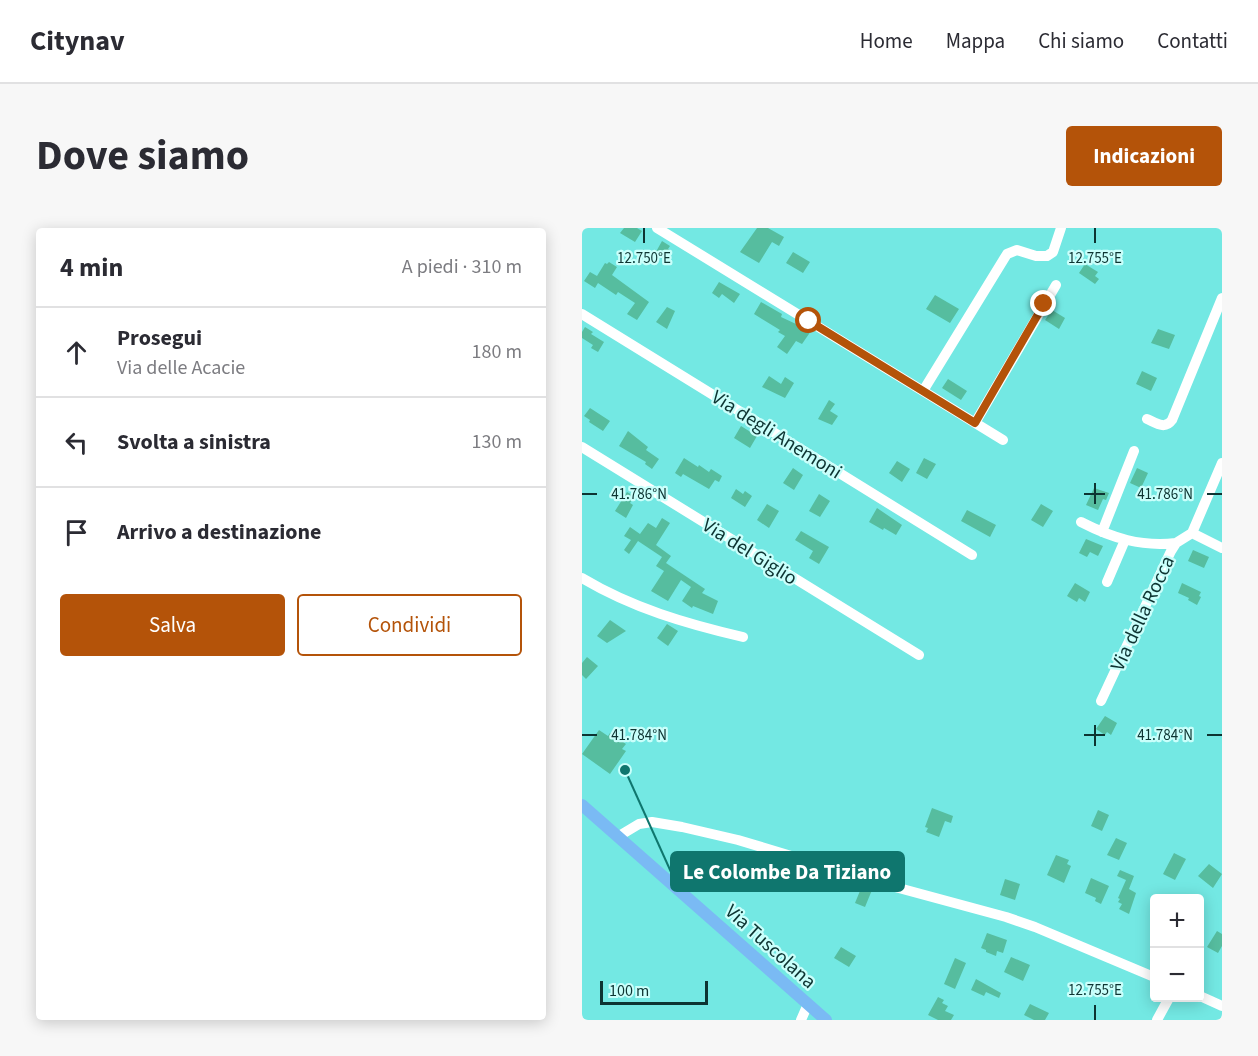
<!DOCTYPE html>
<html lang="it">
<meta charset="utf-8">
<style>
body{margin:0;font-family:"Source Sans 3",sans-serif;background:#f7f7f7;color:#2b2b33}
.controls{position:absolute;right:18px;bottom:18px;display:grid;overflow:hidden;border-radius:6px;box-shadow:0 3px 15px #0003}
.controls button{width:54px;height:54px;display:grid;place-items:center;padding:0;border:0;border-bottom:2px solid #e1e1e2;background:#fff;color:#2b2b33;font:30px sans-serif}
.scale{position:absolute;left:18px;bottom:15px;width:108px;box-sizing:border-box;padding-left:6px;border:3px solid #0d3432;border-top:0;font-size:16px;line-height:21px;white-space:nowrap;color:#0d3432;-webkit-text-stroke:4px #cafffb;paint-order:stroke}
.stop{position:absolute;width:18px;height:18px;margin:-14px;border:4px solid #b45309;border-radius:50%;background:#fff}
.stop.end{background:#b45309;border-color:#fff;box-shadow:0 2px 6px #0008}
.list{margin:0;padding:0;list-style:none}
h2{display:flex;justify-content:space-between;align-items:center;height:78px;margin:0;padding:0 24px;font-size:26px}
h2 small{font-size:20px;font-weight:400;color:#7c7c81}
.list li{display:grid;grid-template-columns:39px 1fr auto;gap:18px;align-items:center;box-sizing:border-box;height:90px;padding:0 24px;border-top:2px solid #e1e1e2}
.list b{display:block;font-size:22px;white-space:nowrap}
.list p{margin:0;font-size:20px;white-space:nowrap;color:#7c7c81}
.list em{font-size:20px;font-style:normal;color:#7c7c81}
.actions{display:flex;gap:12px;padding:18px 24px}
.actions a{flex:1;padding:14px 0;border:2px solid #b45309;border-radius:6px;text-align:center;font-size:21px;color:#b45309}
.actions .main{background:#b45309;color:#fff}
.icon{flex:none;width:33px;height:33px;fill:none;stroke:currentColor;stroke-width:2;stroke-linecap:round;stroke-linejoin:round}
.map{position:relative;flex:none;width:640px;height:792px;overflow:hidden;border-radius:6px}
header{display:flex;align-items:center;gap:36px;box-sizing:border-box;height:84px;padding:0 30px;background:#fff;border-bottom:2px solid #e1e1e2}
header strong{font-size:28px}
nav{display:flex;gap:33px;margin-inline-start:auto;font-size:21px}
.intro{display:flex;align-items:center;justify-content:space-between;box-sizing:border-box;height:144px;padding:0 36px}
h1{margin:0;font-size:42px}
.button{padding:15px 27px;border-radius:6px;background:#b45309;color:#fff;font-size:21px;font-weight:700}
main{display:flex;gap:36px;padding:0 36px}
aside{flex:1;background:#fff;border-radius:6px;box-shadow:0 3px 15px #0003}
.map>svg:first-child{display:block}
.building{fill:#56bd9f}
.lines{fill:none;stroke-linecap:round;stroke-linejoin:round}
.minor{stroke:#fff;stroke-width:10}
.major{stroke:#7abaf4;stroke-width:12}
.route{stroke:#b45309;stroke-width:8}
.ticks{fill:none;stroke:#0d3432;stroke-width:2}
.labels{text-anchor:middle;stroke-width:4.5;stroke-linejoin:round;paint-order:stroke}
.street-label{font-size:20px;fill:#0d3432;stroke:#cafffb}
.ticks-label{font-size:15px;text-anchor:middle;fill:#0d3432;stroke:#cafffb;stroke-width:4.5;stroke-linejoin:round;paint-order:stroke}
.leader{fill:none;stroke:#0f766e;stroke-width:2}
.callout-dot{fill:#0f766e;stroke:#cafffb;stroke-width:2}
.callout{fill:#0f766e;stroke:#0f766e;stroke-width:2}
.callout-label{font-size:21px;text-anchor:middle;font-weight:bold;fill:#fff}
</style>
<header>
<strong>Citynav</strong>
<nav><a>Home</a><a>Mappa</a><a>Chi siamo</a><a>Contatti</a></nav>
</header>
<div class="intro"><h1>Dove siamo</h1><a class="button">Indicazioni</a></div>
<main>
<aside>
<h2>4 min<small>A piedi · 310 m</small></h2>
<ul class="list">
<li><svg class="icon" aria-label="ahead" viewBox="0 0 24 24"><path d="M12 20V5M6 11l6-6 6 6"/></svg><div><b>Prosegui</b><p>Via delle Acacie</p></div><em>180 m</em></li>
<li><svg class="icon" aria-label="left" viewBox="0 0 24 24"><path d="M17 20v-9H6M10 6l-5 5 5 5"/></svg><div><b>Svolta a sinistra</b></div><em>130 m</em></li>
<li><svg class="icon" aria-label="arrive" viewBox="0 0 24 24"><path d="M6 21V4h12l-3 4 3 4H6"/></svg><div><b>Arrivo a destinazione</b></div></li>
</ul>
<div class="actions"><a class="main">Salva</a><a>Condividi</a></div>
</aside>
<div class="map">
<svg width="640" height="792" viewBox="0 0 640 792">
<rect width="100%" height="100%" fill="#73e8e3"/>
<path class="building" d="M42,0H55L60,3L53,14L38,5Z
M175,0H186L202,9L197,18L190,14L177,35L158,24Z
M80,13L88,18L86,21L90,23L86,31L81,28L74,30L72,23L75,22Z
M211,24L228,34L221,45L204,35Z
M27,34L35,39L30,47L67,74L55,92L45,86L53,75L36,64L34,67L16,55L13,60L2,53L8,44L15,48L23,35L25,36Z
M503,36L516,44L513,48L517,51L513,56L497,45Z
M137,54L158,66L152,75L140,66L137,70L130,65Z
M353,67L377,81L368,95L344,81Z
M179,74L200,86L199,89L229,103L220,116L214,113L205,126L195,119L203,108L196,104L198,102L172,86Z
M85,79L93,83L85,101L74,94Z
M470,82L483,90L477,101L463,92Z
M3,99L11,104L9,106L22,114L16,124L9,120L11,117L0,110V104Z
M576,101L593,107L587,121L569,115Z
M560,143L575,150L569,163L554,156Z
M187,148L199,156L203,149L212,155L203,170L180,159Z
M366,151L385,163L379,172L360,160Z
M247,172L253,176L248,183L256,188L250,197L236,191Z
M8,180L28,193L21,203L7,194L8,192L2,188Z
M159,198L175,208L168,220L152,210Z
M46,203L66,219L64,222L77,231L70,241L63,236L64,234L37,218Z
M102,230L116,239L117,237L127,244L129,241L140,248L137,254L133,252L127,261L101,246L99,249L93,245Z
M342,230L354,236L345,251L334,245Z
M315,233L328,241L320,254L307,245Z
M211,240L221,247L212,262L201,255Z
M555,240L566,245L559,260L548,255Z
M512,260L527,265L524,272L521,271L516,282L504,277Z
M154,261L161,266L163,263L170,268L163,279L149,270Z
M45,264L52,268L48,275L51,277L44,290L33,283Z
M237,266L248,273L238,289L227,283Z
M185,276L197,283L187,300L175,292Z
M459,276L471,283L461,299L449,292Z
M295,280L320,297L314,307L302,300L301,302L287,294Z
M385,282L414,297L408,309L379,293Z
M80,290L88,295L74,317L89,328L84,335L123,361L120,365L136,373L131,386L111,378L110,380L100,373L109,359L99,352L86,373L69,363L82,343L74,338L80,329L56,313L47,326L42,322L49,312L42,308L48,299L58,306L66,295L74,300Z
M219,303L247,319L237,336L227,330L231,323L213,312Z
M504,311L521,318L516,328L508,324L505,329L497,325Z
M611,322L627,329L622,340L606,333Z
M493,355L508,364L503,374L497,370L495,374L485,368Z
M600,355L619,364L617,368L619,369L615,377L606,372L607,370L596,365Z
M28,392L44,403L25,415L15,408Z
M85,396L96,403L86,418L75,410Z
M5,429L16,438L4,451L0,447V435Z
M523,488L535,495L529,507L525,504L523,507L514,501Z
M17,502L26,508L28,505L44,516L40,521L44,523L28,546L0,526Z
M350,580L371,588L369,595L363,593L357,609L344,604L346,600L343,599Z
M516,582L527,587L520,603L509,598Z
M534,610L545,615L537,632L525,627Z
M592,625L604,631L593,652L581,646Z
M474,627L487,632L485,636L489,638L482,655L465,647Z
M627,636L640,646L631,660L616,648Z
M538,642L552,648L547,661L554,665L547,686L537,681L540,676L536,674L538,671L536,670L544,652L535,648Z
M509,650L527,658L519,676L513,673L514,670L503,665Z
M423,651L438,656L433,672L418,667Z
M280,658L290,662L283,679L273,675Z
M635,703L640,706V718L636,725L625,719Z
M405,705L425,712L421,725L415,723L414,728L404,724V722L399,720Z
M259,719L274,728L267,739L252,730Z
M429,729L448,737L441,753L422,744Z
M373,730L384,735L373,761L362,756Z
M394,751L419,765L417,770L404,764L402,768L389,762Z
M356,769L362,772L360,775L366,778L363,783L372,787L369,792H356L346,787Z
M448,776L467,785L463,792H452L442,787Z"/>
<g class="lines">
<path class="minor" d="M75,0L421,212
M0,86L390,327
M341,163L425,26L435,22L454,28H465L471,24L479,0
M565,191C574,195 583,202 590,192L640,70
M393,195L474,57
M0,219L337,427
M499,294C530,310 559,319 594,315
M520,304L552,223
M610,305L640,320
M0,350C50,380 105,396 161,409
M525,354L543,312
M519,473L589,323L594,315L610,305L640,235
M37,608L57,596L70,594L100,599L156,612L302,656L424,689L453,699L572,749
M618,768L640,778
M219,792L226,776
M575,792L587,770"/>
<path class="major" d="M0,577L244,792"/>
</g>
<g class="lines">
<path class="route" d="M227,93L393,195L462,76"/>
</g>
<path class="ticks" d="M62,0V15M513,0V15M513,255V276M0,266H15M502,266H523M625,266H640M513,497V518M0,507H15M502,507H523M625,507H640M513,777V792"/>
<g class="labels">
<g class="street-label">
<text transform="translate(195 206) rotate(32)" y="7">Via degli Anemoni</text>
<text transform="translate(168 323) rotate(32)" y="7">Via del Giglio</text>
<text transform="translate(560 385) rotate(-65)" y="7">Via della Rocca</text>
<text transform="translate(189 718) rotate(42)" y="7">Via Tuscolana</text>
</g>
</g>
<g class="ticks-label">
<text x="62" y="35">12.750°E</text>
<text x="513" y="35">12.755°E</text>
<text x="57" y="271">41.786°N</text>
<text x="583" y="271">41.786°N</text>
<text x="57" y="512">41.784°N</text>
<text x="583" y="512">41.784°N</text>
<text x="513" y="767">12.755°E</text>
</g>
<path class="leader" d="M43 542L89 644"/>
<circle class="callout-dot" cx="43" cy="542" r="6"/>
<rect class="callout" x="89" y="624" width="233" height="39" rx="6"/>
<g class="callout-label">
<text x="205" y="651">Le Colombe Da Tiziano</text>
</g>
</svg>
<div class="controls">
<button>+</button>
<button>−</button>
</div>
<div class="scale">100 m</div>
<div class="stop" style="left:227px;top:93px"></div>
<div class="stop end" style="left:462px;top:76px"></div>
</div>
</main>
